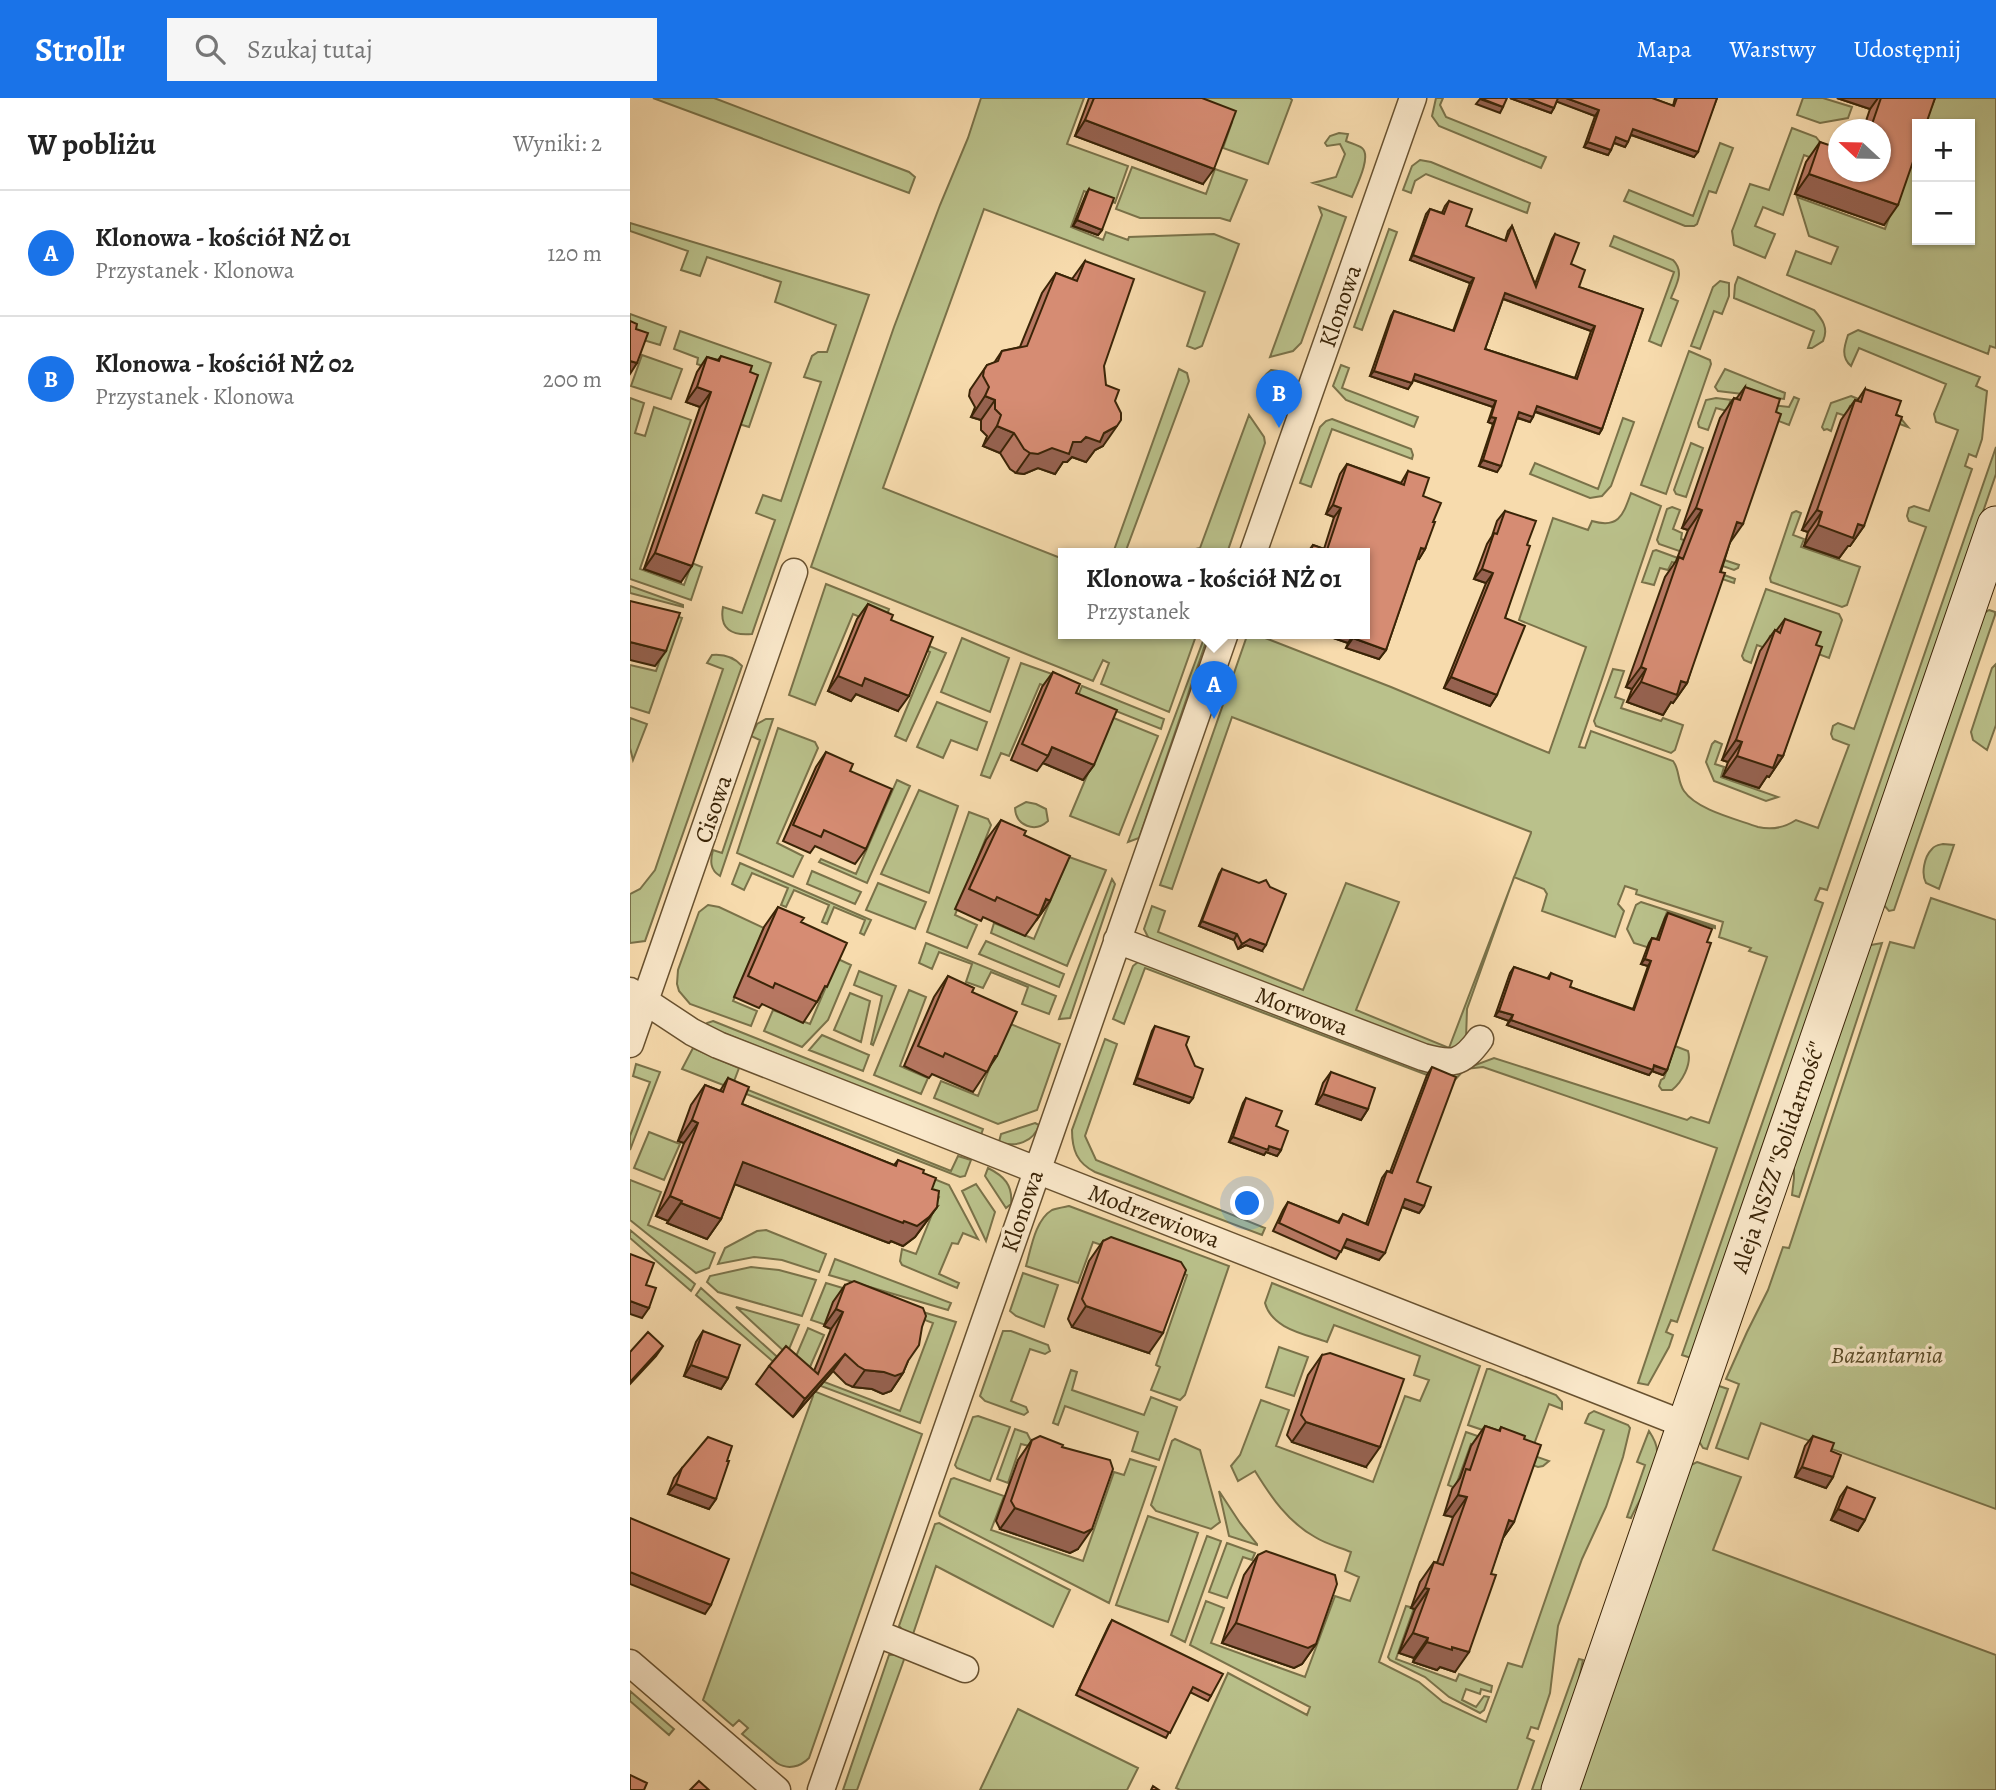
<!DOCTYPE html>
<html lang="pl">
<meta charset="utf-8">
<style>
body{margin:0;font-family:Alegreya,serif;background:#f6f6f6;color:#222}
.controls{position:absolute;right:21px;top:21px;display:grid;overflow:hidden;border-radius:0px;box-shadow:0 2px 5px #0004}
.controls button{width:63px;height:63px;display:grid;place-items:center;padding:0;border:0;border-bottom:2px solid #e0e0e0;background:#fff;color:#222;font:35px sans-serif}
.compass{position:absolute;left:1198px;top:21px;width:63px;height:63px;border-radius:50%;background:#fff;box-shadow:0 2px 5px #0004;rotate:292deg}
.you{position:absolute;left:618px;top:1106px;width:24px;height:24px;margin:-18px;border:5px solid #fff;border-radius:50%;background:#1a73e8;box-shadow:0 0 0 10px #1a73e833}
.badge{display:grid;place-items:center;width:46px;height:46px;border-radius:50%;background:#1a73e8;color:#fff;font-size:23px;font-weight:700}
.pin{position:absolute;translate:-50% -58px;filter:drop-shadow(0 2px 4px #0008)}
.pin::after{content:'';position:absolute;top:37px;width:24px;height:21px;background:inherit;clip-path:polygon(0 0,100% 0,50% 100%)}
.popup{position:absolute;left:428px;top:450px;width:312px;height:91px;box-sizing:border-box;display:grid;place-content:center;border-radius:0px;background:#fff;filter:drop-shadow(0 2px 5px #0005);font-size:23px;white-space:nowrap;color:#767676}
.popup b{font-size:26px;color:#222}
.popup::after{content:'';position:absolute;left:50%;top:100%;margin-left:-14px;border:14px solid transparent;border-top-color:#fff}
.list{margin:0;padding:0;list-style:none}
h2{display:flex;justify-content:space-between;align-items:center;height:91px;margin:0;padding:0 28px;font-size:30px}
h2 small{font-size:23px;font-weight:400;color:#767676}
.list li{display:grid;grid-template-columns:46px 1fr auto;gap:21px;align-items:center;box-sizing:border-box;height:126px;padding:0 28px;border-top:2px solid #e0e0e0}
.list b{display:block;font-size:26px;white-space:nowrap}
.list p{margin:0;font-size:23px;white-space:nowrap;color:#767676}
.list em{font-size:23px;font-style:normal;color:#767676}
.icon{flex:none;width:38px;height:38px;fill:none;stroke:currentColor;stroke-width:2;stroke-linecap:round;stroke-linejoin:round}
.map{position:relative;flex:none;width:1366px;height:1692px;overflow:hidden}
header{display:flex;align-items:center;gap:42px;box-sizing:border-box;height:98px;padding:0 35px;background:#1a73e8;color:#fff}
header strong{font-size:33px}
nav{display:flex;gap:38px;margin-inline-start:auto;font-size:24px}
.search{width:490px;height:63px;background:#f6f6f6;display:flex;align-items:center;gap:18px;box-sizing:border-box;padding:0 24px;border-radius:0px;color:#767676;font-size:26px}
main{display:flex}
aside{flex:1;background:#fff}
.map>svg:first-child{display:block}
.green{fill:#bac18b;stroke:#7a7249;stroke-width:2}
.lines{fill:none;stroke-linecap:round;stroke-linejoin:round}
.street-casing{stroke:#695230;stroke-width:29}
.secondary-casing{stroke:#3a2407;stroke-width:39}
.street{stroke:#fae8ca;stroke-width:26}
.secondary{stroke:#fae8ca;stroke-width:37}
.wall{fill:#b87863;stroke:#3a2407;stroke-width:2;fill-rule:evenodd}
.shaded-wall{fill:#966250;stroke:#3a2407;stroke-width:2}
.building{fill:#d68c73;stroke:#3a2407;stroke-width:2;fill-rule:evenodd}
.labels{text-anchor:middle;stroke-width:7;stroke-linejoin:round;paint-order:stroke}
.street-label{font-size:24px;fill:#3a2407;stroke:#fae8ca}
.park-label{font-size:24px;font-style:italic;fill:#5a4b28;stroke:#fae8ca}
</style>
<header>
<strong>Strollr</strong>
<div class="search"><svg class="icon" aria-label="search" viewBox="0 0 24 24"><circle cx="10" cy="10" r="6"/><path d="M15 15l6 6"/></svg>Szukaj tutaj</div>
<nav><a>Mapa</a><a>Warstwy</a><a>Udostępnij</a></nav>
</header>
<main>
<aside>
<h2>W pobliżu<small>Wyniki: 2</small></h2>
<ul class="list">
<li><span class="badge">A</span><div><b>Klonowa - kościół NŻ 01</b><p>Przystanek · Klonowa</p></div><em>120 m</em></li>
<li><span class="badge">B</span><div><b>Klonowa - kościół NŻ 02</b><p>Przystanek · Klonowa</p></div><em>200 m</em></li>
</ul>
</aside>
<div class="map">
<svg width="1366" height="1692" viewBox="0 0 1366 1692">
<rect width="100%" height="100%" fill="#f7dbad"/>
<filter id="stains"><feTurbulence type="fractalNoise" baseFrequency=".00286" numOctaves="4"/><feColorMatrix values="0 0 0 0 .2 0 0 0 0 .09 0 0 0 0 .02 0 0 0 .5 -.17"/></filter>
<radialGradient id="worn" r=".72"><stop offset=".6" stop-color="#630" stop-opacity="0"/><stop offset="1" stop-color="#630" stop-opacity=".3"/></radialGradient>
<path class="green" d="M23,0H84L279,74L285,79L279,95Z
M351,0H454L437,46L498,68L485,105L454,93L441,129L473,142L476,134L498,142L499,139L584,136L609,146L572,248L565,251L557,248L575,194L354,111L253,390L433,461L434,535H567L539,614L471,586L479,565L473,562L463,583L181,469L264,229L310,107L338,40Z
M536,0H660L662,2L638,66L593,50L602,24Z
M806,0H813L810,7L816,19L916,59L911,70L809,28L802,18Z
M1173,0H1193L1222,9L1218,20L1190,25L1167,17Z
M1302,0H1366V250L1360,248L1358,256L1157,177L1166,153L1201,166L1208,149L1179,138L1167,99L1255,131L1287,42V142H1340V26H1293Z
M1162,30L1186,39L1204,62L1203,68L1174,57L1153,117L1133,109L1125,128L1145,136L1135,160L1104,147L1102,133L1120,86L1139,92Z
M709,35L718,36L716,43C720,45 728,47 732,50C742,58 726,89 722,99L683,85L706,79L715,56L710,46L697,48L695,45L700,38Z
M1090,45L1103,50L1086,95L1079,93L1067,126L1064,128H1055L994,103L999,92L1063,118Z
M790,62L801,64L900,105L897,115L796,76L785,83L781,95L773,92L782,68Z
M502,69L576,96L585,71L617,82L600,123L590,120H510L486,111Z
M689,109L716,119L671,245L663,253L640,259L692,117Z
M0,125L239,197L122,536C102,538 89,531 93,509L112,515L145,422L126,415L133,397L151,403L191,284L174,279L182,258L188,254H197L206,227L145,204L151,184L77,159L70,178L51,172L58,153L0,133Z
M759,131L767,134L732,232L724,229Z
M984,138L1043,162C1055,174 1046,187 1041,200L1048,203L1031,248L1019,243L1044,174L980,148Z
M1108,179L1184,212C1192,221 1199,230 1193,243L1182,250H1178L1184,233L1104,200L1105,187Z
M1090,183L1099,185V198L1092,216L1084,213L1070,251L1061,248L1083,189Z
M0,216L36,229L30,247L0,238Z
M1228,232L1350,279L1346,288L1357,293L1352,341L1346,359L1339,356L1335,368L1342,371L1197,792L1190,790L1185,802L1193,805L1047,1224L1041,1222L1036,1234L1043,1237L1039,1249L1018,1287L1008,1285L1087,1050L853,969L835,971L821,986L515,870L494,926L483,921L503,868L508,864H516L819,977L864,960L1057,1022L1061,1019L1079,1025L1137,859L1119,853L1121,850L1089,839L1093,824L1006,796L1007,792L995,788L988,806L994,813L985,839L912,813L917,796L914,791L884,779L837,911L836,941L817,955L524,844L518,839L514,831L522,808L535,813L528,834L673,892L716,785L769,804L726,912L819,950L901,735V734L602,619L542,791L530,787L618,535L630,538L761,589L919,655L956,549L889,522L923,420L958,432L962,423C989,431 993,417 1001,395L1031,408L949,649L955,650L961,633L1043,663C1050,672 1047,683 1054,693C1067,712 1106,721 1128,729C1141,732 1154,730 1166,722L1188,730L1219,647L1203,641L1201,636L1203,628L1208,625L1224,631L1296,429L1279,423L1277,418L1279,410L1284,408L1299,413L1328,332L1306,324L1304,316L1316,286L1229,250L1221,268C1211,259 1214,249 1218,237Z
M50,233L141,265L119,329L109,326L122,285L67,266L68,260L44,251Z
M1059,253L1080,262L1081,266L1036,396L1011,387Z
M12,257L52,271L41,301L1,288Z
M711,267L719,270L712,290L788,319L784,329L716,302L703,288Z
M549,271L557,275L559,283L495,455H483Z
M1095,271L1155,295L1154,301L1088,293L1085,289Z
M641,272L648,273C658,288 652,305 635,309C621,298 629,281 641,272Z
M1221,298L1268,317L1278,329L1220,308L1216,318L1207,315L1201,333L1197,331L1194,332L1192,329L1201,305Z
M1164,299L1169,301L1159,327L1100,304L1097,313L1086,310L1078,332L1069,329L1068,325L1076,302L1086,300L1159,309Z
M0,300L14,305L5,335L15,338L24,309L61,322L10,471L54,487L62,465L72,469L61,502L0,481Z
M619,317L634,339L635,345L597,455H548L570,450Z
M993,320L1004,324L981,388L972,398L960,400L900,376L905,365L968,391Z
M702,321L781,351L783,357L782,361L702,331L681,389L670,385L690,329L696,323Z
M1061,345L1073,350L1056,399L1046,396L1044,392Z
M1366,349V376L1061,1260L1052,1257Z
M1042,409L1050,412L1043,431L1052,435L1051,441L1057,443L1056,449L1109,467L1108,470L1104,472L1029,446L1027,442L1037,411Z
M1166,413L1171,415L1163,437L1174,441L1171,449L1230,469L1217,507L1212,509L1141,484L1140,480L1162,415Z
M1026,452L1105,481L1104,485L1042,464L1038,472L1030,470L1024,487L1012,484L1023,453Z
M196,486L259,511L255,523L244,525L223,516L185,607L159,597Z
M0,488L53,507V509L0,495Z
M1136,491L1209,516L1212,522L1199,560L1140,538L1135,550L1127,547L1121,565L1114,562L1112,558Z
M5,507L52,520L19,615L0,609V567L26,573L42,528Z
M1359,512L1365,514V517L1264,812L1259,813L1253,806L1353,516Z
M261,532L316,555L276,643L265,638L300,554L259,536Z
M576,535H579L509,740L498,744Z
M332,540L379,560L360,614L311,594Z
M82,557C93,556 104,559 112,568L15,843L0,845V796L10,791L25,772L93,571L77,565Z
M391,565L442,583L436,596L410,586L379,658L371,655L360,680L351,677Z
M1366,566V627L1357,652L1343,642L1341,634L1362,570Z
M983,571L994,573L985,599L994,602L991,610L1031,623L1033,620L1053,627L1045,652L1041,655L966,628L964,623Z
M452,588L534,621L531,631L448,598Z
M442,603L528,638L489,737L440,718L479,625Z
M307,604L357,624L347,652L321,642L313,660L287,649Z
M0,620L17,626L3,662L0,650Z
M136,621H143L90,778C80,772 80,763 83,752L92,755L130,642L121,638L127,626Z
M148,630L185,644L188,650L147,745L173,758L163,779L107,755Z
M1085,643L1092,646L1085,666L1094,669L1091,679L1148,699L1136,703L1084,683L1076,664L1082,646Z
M267,682L280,688L237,785L189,764L191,761L226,776Z
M289,692L328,708L299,795L251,776Z
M396,704L406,706L416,711L418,723C405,735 386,728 385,710Z
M339,714L358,721L361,727L325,817L347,827L337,850L297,834Z
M1313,746L1324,747L1309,791L1296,785C1291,776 1294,759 1302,751C1305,747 1308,747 1313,746Z
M439,759L476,772L437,868L361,835L364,825L404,841Z
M110,765L241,822L234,837L230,835L235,822L204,809L197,826L192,824L199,807L164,792L156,809L151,807L158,790L122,775L114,792L102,786Z
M182,773L231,794L225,806L177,786Z
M482,781L485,786L440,920L429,921Z
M248,785L296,804L285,831L236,812Z
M1301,800L1366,822V1411L1131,1325L1118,1361L1086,1350L1109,1286L1096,1281L1117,1234L1138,1192L1153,1149L1159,1150L1260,844L1284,850Z
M1011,804L1085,828V830L1037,814L1023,851L1004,845L997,831L1006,807Z
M78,807L89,809L134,830L103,903L127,913L121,928L60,906L49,893L47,886L48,872L69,814Z
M356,843L434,876L429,889L349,856Z
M296,845L426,898L419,916L392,906L398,889L361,874L353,890L336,884L342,866L309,854L302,871L289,865Z
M1252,845L1169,1099L1162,1097L1164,1080V1067L1235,852L1241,847Z
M208,861L221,867L198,922L172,949L134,933L143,912L180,926Z
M229,873L266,888L243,947L241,946L252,898L224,887Z
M279,892L296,899L270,968L298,980L291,996L244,977Z
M220,895L240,903L231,944L204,932Z
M83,923L353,1031L351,1037L76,928L77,925Z
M378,925L430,946L407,1012L368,1026L304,1000L311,983L348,998Z
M192,937L239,957L233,973L179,952Z
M475,941L487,946L455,1038L466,1062L635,1130L632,1137L465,1074C447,1065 442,1052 442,1032Z
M1045,948L1058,953C1062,966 1052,984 1042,992H1032L1029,988L1031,982L1034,980Z
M63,950L109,970L103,986L321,1073L328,1058L341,1062L335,1078L330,1079L52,971Z
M6,966L30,974L0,1052V1038L20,984L3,978Z
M405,1025L409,1027C404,1044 385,1050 369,1044L371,1036Z
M19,1034L50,1046L34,1082L4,1070Z
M277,1070L319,1087L348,1141L333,1135L328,1146L322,1145L309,1176L329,1185L327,1190L272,1167L270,1163L272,1151L286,1156L309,1099L272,1083Z
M358,1070C374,1078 383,1087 381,1106L376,1110L355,1078Z
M0,1082L31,1094L18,1127L85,1155L79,1170L66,1175L0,1122Z
M346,1086L365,1114L356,1143L332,1093Z
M439,1108L599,1168L555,1297L550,1302L521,1292L530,1269L526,1267L557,1177L463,1144L448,1185L396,1168C401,1151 405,1122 422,1112C427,1110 434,1109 439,1108Z
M0,1132L65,1186L61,1193L0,1140Z
M136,1132L196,1156L189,1174L152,1162L124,1159L88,1166L95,1150L127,1133Z
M205,1161L321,1205L318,1212L199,1177Z
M121,1169L149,1172L186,1182L172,1218L88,1194L77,1184L80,1178Z
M393,1175L428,1187L414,1229L386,1218L380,1213Z
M196,1185L326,1224L290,1325L188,1287L164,1263L178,1230L194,1237L180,1269L189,1282L270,1313L303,1225L217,1192L202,1229L181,1222Z
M642,1185L850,1268L749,1564L789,1584L813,1604L856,1624L878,1565L892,1569L974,1332L955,1325L959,1316L964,1313L998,1327L1000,1330L993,1359L976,1409L952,1461L928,1528L920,1595L908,1631L901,1629L897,1640L904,1643L887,1692H550L546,1690L598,1575L677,1617L680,1609L560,1547L576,1503L594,1510L581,1545L675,1579L705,1498L720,1503L729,1479L715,1473L721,1454C709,1449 696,1446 685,1439C658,1424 641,1399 625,1373L608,1383L601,1368L610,1357L631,1302L659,1312L646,1348L743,1384L775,1298L790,1303L799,1282L784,1277L790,1258L704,1227L697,1244C675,1236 642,1231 635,1205Z
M71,1190L186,1294L292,1336L179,1660C170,1669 158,1672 147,1665L112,1636L118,1630L109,1622L103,1628L73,1602L183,1298L66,1197Z
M106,1209L169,1227L157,1256Z
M373,1233H381L418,1247L420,1253L415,1256L400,1251L381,1303L396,1309L398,1314L394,1317L355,1303L350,1298Z
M649,1249L678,1259L664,1298L636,1289Z
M857,1271H860L926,1297L932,1304V1311L919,1306L903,1349L838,1327Z
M441,1272L447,1274L442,1292L514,1317L521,1299L547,1309L529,1362L502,1353L508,1334L435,1308L428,1327L423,1325Z
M1086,1287L1098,1291L1077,1351L1073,1350L1067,1340Z
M348,1318L380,1329L360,1383L327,1370L325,1367L343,1319Z
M385,1331L397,1335L401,1343L399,1348L391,1346L378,1385L367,1381Z
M1019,1333C1023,1339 1027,1346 1027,1353C1028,1373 1009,1402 1001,1420L997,1419L1015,1367L1007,1364Z
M836,1334L919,1363L913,1368L908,1369L841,1346L825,1390L818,1387Z
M545,1341L570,1352L590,1424L581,1431L526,1413L521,1407L542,1343Z
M500,1361L526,1369L479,1505L310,1418L309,1415L321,1381L324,1380L374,1398L361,1432L453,1463L484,1374L494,1377Z
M1067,1364L1111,1379L1083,1452L1366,1557V1692H946L1057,1369Z
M589,1393L610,1425L627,1446V1447L599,1438Z
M518,1418L568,1435L538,1524L486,1507Z
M309,1425L440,1492L423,1529L306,1468L281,1542L269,1528L305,1426Z
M577,1438L591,1443L555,1544L541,1537Z
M597,1445L625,1455L622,1462L613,1459L597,1500L579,1494Z
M776,1508L784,1510L766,1561L826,1583L829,1576L862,1588L861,1594L851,1591L850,1596L836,1591L832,1602L846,1609L854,1598L859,1599L854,1612L850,1615L819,1599L795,1579L760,1562L758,1559Z
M276,1556L227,1692H213L259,1557Z
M949,1561L953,1562L946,1595L913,1692H902Z
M0,1593L44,1631L39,1637L0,1603Z
M388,1611L508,1670L497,1692H350Z"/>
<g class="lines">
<g class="street-casing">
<path id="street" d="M623,455L783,0
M487,842L793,959C822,967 831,967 850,941
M0,893L62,934L88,947L1056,1327
M0,946L164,474
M246,1535L335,1571
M0,1565L147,1692
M191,1692L595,535"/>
</g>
<g class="secondary-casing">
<path id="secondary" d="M930,1692L1366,427"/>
</g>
<use href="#street" class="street"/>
<use href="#secondary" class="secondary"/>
</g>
<path class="wall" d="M459,0H572L573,86L445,38Z
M880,0H1022L1043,8L1045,0H1087L1064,59L1001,37L995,49L984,45L978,57L954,49L965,18L927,3L921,15Z
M1207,0H1305L1254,127L1165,96L1176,64L1190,44L1250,74V32H1233L1240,11Z
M459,91L472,132L468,137L443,128L456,96Z
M819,103L836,128L875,143L878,133L882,128L905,186L922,141L925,136L941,166L949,189L1013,211L972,331L969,336L905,314L900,324L887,320L867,374L849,368L863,326L858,324L863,309L783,282L778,291L740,278L761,218L764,213L823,233L840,185L780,162L796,116L800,111L812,115L815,108ZM873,201L961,233L945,280L855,251Z
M455,163L474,268L473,348L465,352L456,364L442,359L437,364H433L425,376L408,370L394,376L386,375L380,371L370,355L353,348L357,338L351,332V322L341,319L345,309L339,298L340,292L357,267L364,265L372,253L390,249L412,195L426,175L442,181Z
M91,258L51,484L14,471L70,309L56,304L67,274L77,259L88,262Z
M1115,289L1100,444L1057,585L1043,605L1041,604L1033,617L997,604L1002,591L996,589L1035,479L1046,463L1058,432L1052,430L1090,320L1104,300L1106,301Z
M1235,291L1234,428L1220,448H1218L1209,460L1174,448L1178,434L1172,432L1211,322L1225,302L1227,303Z
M717,366L771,385L778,373L793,398L803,424L795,451L789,461L787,460L756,552L749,561L716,550L718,545L689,535H734V455H677L683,447L694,451L704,419L696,416L710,376Z
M875,413L897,447L875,520L867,597L860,608L814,590L856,485L844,481L857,446L862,438L867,423Z
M238,506L261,522L268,613L226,596L221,603L198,593L227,521Z
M1155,521L1186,547L1153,658L1139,679L1137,678L1129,690L1093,678L1098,664L1092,662L1130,553L1145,532L1146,533Z
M423,574L446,595L464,667L453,682L413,665L407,673L381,662L412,589Z
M196,654L220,673L236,751L225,766L185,748L180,755L153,743L186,669Z
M371,722L394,737L420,803L395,838L353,819L351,823L325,811L356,742Z
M592,771L632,853L616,847L608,851L604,842L569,828L589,776Z
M148,809L171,824L190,899L173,925L132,906L129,910L104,899L134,829Z
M1038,815L1077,844L1037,972L1033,977L1022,973L1019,977L877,927L879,923L865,918L880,875L884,869L917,881L921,875L940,889L1003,911L1018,868L1011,866L1019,845L1022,840L1027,841L1035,820Z
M318,878L342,894L367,958L343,994L302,976L299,980L274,968L304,899Z
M525,928L556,947L563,1000L559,1005L504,986L522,933Z
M802,969L787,1084L794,1108L789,1115L772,1109L749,1162L713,1149L706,1161L643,1133L653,1112L658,1104L708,1124L713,1116L736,1126L752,1080L757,1073L760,1074L797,977Z
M701,974L738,1011L731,1022L686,1006L693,985Z
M98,980L112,1006L264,1067L268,1062L293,1075L302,1091L307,1109L285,1139L273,1148L261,1143L259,1145L105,1086L91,1121L77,1141L37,1125L38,1123L26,1118L54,1045L48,1043L61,1007L75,987L90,993Z
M616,1000L646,1028L651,1052L647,1058L636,1054L634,1057L599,1044L613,1005Z
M473,1143L519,1255L442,1229L438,1221L459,1163Z
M215,1187L278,1263L273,1275L261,1293L253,1296L242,1291L223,1289L216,1286L203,1273L163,1319L126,1286L139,1268L184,1273L201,1231L194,1228L203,1204Z
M73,1233L98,1280L91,1291L54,1278L66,1244Z
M692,1257L736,1369L662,1344L657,1337L678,1277Z
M855,1328L869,1333L871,1329L894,1341L884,1424L873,1440L825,1574L810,1569L807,1572L783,1564L784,1560L769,1555L785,1511L781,1510L790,1484L804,1464L807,1465L823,1419L814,1417L822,1391L830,1380L841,1348Z
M1183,1338L1201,1353L1203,1379L1196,1390L1165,1379L1175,1348Z
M402,1342L432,1349L448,1451L440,1455L370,1431L366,1423L388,1362Z
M52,1370L86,1401L79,1411L38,1396L44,1380Z
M1217,1389L1235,1422L1228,1433L1201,1422L1210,1399Z
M628,1457L686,1546L672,1566L664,1570L592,1545L614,1477Z
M482,1522L581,1598L578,1603L560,1594L536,1640L446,1597L479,1527Z"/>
<path class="shaded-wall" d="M880,0H898L924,10L921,15Z
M927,0H936L969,12L965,18L925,3Z
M1207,0H1248L1240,11Z
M850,1L873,9L870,15L846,6Z
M455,22L584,71L573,86L445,38Z
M1003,31L1068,54L1064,59L999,36Z
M986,39L998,44L995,49L982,44Z
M958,44L981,52L978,57L954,49Z
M1179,76L1268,107L1254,127L1165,96Z
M447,122L472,132L468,137L443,128Z
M783,157L844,180L840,185L780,162Z
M875,195L965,228L961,233L871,200Z
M0,263L7,265L0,276Z
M744,273L782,285L778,291L740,278Z
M785,276L866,303L863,309L781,281Z
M67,289L81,294L70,309L56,304Z
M355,298L365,302L351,322L341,319Z
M907,308L972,331L969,336L904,313Z
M889,314L903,319L900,324L886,319Z
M861,319L866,320L863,326L858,324Z
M367,328L384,335L370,355L353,348Z
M487,328L473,348L465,352L456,364L442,359L437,364H433L425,376L408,370L394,376L386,375L400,355L474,335Z
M853,362L871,368L867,374L849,368Z
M703,407L711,410L704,419L696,416Z
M1066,410L1072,412L1058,432L1052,430Z
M1187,412L1192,414L1178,434L1172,432Z
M1107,424L1113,426L1099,446Z
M1228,426L1234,428L1220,448H1218L1209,460L1174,448L1188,427Z
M791,450L795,451L789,461L784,459Z
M25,455L62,468L51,484L14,471Z
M852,471L863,475L856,485L844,481Z
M689,535H722L724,536L718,545Z
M723,540L756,552L749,561L716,550Z
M0,544L36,553L25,568L0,562Z
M1011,569L1016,571L1002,591L996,589Z
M208,578L235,580L279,598L268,613L226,596L221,603L198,593Z
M821,579L867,597L860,608L814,590Z
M1051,583L1057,585L1043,605L1041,604L1033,617L997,604L1011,584Z
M1106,642L1112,644L1098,664L1092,662Z
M422,649L464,667L453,682L413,665L418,658Z
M1148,657L1153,658L1139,679L1137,678L1129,690L1093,678L1107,658Z
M416,801L420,803L406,823L409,818Z
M572,823L607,836L604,842L569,828Z
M620,841L636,847L632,853L616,847L608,851L612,846Z
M1015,861L1021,863L1018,868L1011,866Z
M869,913L883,917L879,923L865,918Z
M881,922L1037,972L1033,977L1022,973L1019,977L877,927Z
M507,980L563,1000L559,1005L504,986Z
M693,996L738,1011L731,1022L686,1006Z
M62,1022L68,1025L54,1045L48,1043Z
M603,1039L639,1048L651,1052L647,1058L636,1054L634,1057L599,1044Z
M113,1064L274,1123L307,1109L285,1139L273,1148L261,1143L259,1145L99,1084Z
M40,1098L52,1103L38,1123L26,1118Z
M775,1101L794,1108L789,1115L770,1108Z
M51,1105L91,1121L77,1141L37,1125Z
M717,1141L755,1155L749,1162L712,1148Z
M0,1203L19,1210L12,1220L0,1216Z
M456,1208L533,1235L519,1255L442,1229Z
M206,1211L213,1214L201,1231L194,1228Z
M33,1248L26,1258L0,1286V1284Z
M215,1256L203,1273L163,1319L175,1301Z
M61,1267L98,1280L91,1291L54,1278Z
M235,1272L254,1274L273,1275L261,1293L253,1296L242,1291L223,1289Z
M676,1324L750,1349L736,1369L662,1344Z
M1172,1369L1203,1379L1196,1390L1165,1379Z
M46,1386L86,1401L79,1411L38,1396Z
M828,1397L837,1399L823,1419L814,1417Z
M385,1410L462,1431L448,1451L440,1455L370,1431Z
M1208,1411L1235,1422L1228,1433L1201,1422Z
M879,1422L884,1424L870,1444Z
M0,1474L81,1507L75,1516L0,1486Z
M795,1490L799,1491L785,1511L781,1510Z
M606,1525L686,1546L672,1566L664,1570L592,1545Z
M783,1535L798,1540L784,1560L769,1555Z
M797,1544L822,1549L839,1554L825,1574L810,1569L807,1572L783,1564Z"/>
<path class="building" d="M464,0H572L606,13L584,71L455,22Z
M850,0H877L873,9Z
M898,0H928L924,10Z
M936,0H1022L1044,8L1047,0H1087L1068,54L1003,31L998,44L986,39L981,52L958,44L969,12Z
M1251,0H1305L1296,26H1287V52L1268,107L1179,76L1190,44L1208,50V74H1250V32H1240Z
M459,91L484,100L472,132L447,122Z
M819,103L842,111L836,128L876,143L882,128L906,189L925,136L949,145L941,166L955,172L949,189L1013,211L972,331L907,308L903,319L889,314L871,368L853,362L866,320L861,319L866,303L785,276L782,285L744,273L764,213L824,233L844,180L783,157L800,111L814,116ZM875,195L965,228L947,281L855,251Z
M455,163L504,181L474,268L476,287L489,292L485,303L491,315V322L487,328L474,335L470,344L456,339L451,344H443L439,356L422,350L408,356L400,355L394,351L384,335L367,328L371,317L365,311V302L355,298L359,289L353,278L354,272L357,267L368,263L372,253L397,248L426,175L447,183Z
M0,223L7,226L6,231L18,235L7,265L0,263Z
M91,258L122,268L120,274L128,277L62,468L25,455L81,294L67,289L77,259L89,263Z
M1115,289L1150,301L1146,314L1151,316L1113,426L1107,424L1090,474L1095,475L1057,585L1051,583L1047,597L1011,584L1016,571L1011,569L1049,459L1053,461L1072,412L1066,410L1104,300L1110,302Z
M1235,291L1271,303L1266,317L1272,319L1234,428L1228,426L1223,440L1188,427L1192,414L1187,412L1225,302L1231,304Z
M717,366L774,387L778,373L799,380L793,398L811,405L803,424H805L795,451L791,450L756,552L723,540L724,536L722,535H734V455H680L683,447L697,452L711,410L703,407Z
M875,413L906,423L897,447L900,448L875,520L895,528L867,597L821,579L863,475L852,471L864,435L867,436Z
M0,503L50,515L36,553L0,544Z
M238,506L263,517L261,522L303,539L279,598L235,580L232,588L208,578Z
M1155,521L1191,534L1186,547L1192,549L1153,658L1148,657L1143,670L1107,658L1112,644L1106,642L1145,532L1150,535Z
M423,574L450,586L446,595L487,612L464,667L422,649L418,658L392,646Z
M196,654L223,666L220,673L262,691L236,751L194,732L191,739L163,727Z
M371,722L396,733L394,737L440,758L420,803L416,801L409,818L367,799L365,803L339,791Z
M592,771L629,785L636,782L640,789L656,796L636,847L620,841L612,846L607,836L572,823Z
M148,809L174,820L171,824L217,845L197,889L195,888L187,904L145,885L143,890L118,878Z
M1038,815L1082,831L1077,844L1081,845L1037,972L1024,967L1023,972L881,922L883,917L869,913L884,869L919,881L921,875L942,883L940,889L1004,912L1021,863L1015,861L1022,840L1029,842Z
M318,878L344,890L342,894L387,914L367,958H365L357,974L315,955L313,959L288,948Z
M525,928L559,939L556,947L565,968L573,971L563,1000L507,980Z
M802,969L826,979L787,1084L801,1089L794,1108L775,1101L755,1155L717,1141L711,1154L649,1125L658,1104L709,1125L713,1116L738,1127L757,1073L762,1075Z
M701,974L745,990L738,1011L693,996Z
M98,980L119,989L112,1006L266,1068L268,1062L294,1072L293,1075L306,1080L302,1091L309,1093L307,1109L299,1119L287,1128L274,1123L273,1125L113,1064L91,1121L51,1105L52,1103L40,1098L68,1025L62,1022L75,987L93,994Z
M616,1000L652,1013L646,1028L658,1033L651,1052L639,1048L638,1052L603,1039Z
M481,1139L551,1164L556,1172L533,1235L456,1208L452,1201L473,1143Z
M0,1156L24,1165L16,1187L26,1190L19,1210L0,1203Z
M224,1183L293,1210L296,1218L292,1229L289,1247L278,1263L273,1275L265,1278L254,1274L235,1272L228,1268L215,1256L175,1301L139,1268L156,1248L188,1276L213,1214L206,1211L215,1187Z
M73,1233L110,1247L98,1280L61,1267Z
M18,1234L33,1248L0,1284V1254Z
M700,1255L774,1281L750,1349L676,1324L671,1317L692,1257Z
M855,1328L870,1333L871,1329L895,1338L894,1341L911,1347L884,1424L879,1422L861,1476L866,1477L839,1554L822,1549V1552L797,1544L798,1540L783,1535L799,1491L795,1490L804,1464L813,1467L837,1399L828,1397L836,1371L840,1372Z
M410,1338L433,1347L432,1349L480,1362L483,1371L462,1431L454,1435L385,1410L381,1403L402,1342Z
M1183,1338L1204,1345L1201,1353L1211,1357L1203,1379L1172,1369Z
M78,1339L102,1348L97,1363H99L86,1401L46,1386L52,1370Z
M1217,1389L1245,1400L1235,1422L1208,1411Z
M0,1420L99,1461L81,1507L0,1474Z
M636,1453L705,1477L707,1486L686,1546L678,1550L606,1525L628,1457Z
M482,1522L593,1576L581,1598L563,1589L540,1635L449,1591Z
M0,1677L17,1685L14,1692H0Z
M69,1683L79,1692H60Z
M523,1688L529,1692H521Z"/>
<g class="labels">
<g class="street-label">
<text transform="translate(710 208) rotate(-71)" y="8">Klonowa</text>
<text transform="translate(83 711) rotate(-71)" y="8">Cisowa</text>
<text transform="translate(672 913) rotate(21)" y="8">Morwowa</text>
<text transform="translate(1148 1059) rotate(-71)" y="8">Aleja NSZZ "Solidarność"</text>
<text transform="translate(392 1113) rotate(-71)" y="8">Klonowa</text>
<text transform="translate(524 1118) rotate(21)" y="8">Modrzewiowa</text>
</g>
<g class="park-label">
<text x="1257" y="1265">Bażantarnia</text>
</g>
</g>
<rect width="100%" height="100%" filter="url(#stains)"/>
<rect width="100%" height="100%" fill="url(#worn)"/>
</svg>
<div class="controls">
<button>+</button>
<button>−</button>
</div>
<svg class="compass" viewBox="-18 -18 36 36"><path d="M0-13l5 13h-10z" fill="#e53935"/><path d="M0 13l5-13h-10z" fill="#767676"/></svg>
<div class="you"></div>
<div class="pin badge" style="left:584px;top:621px">A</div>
<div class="popup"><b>Klonowa - kościół NŻ 01</b>Przystanek</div>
<div class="pin badge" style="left:649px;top:330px">B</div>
</div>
</main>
